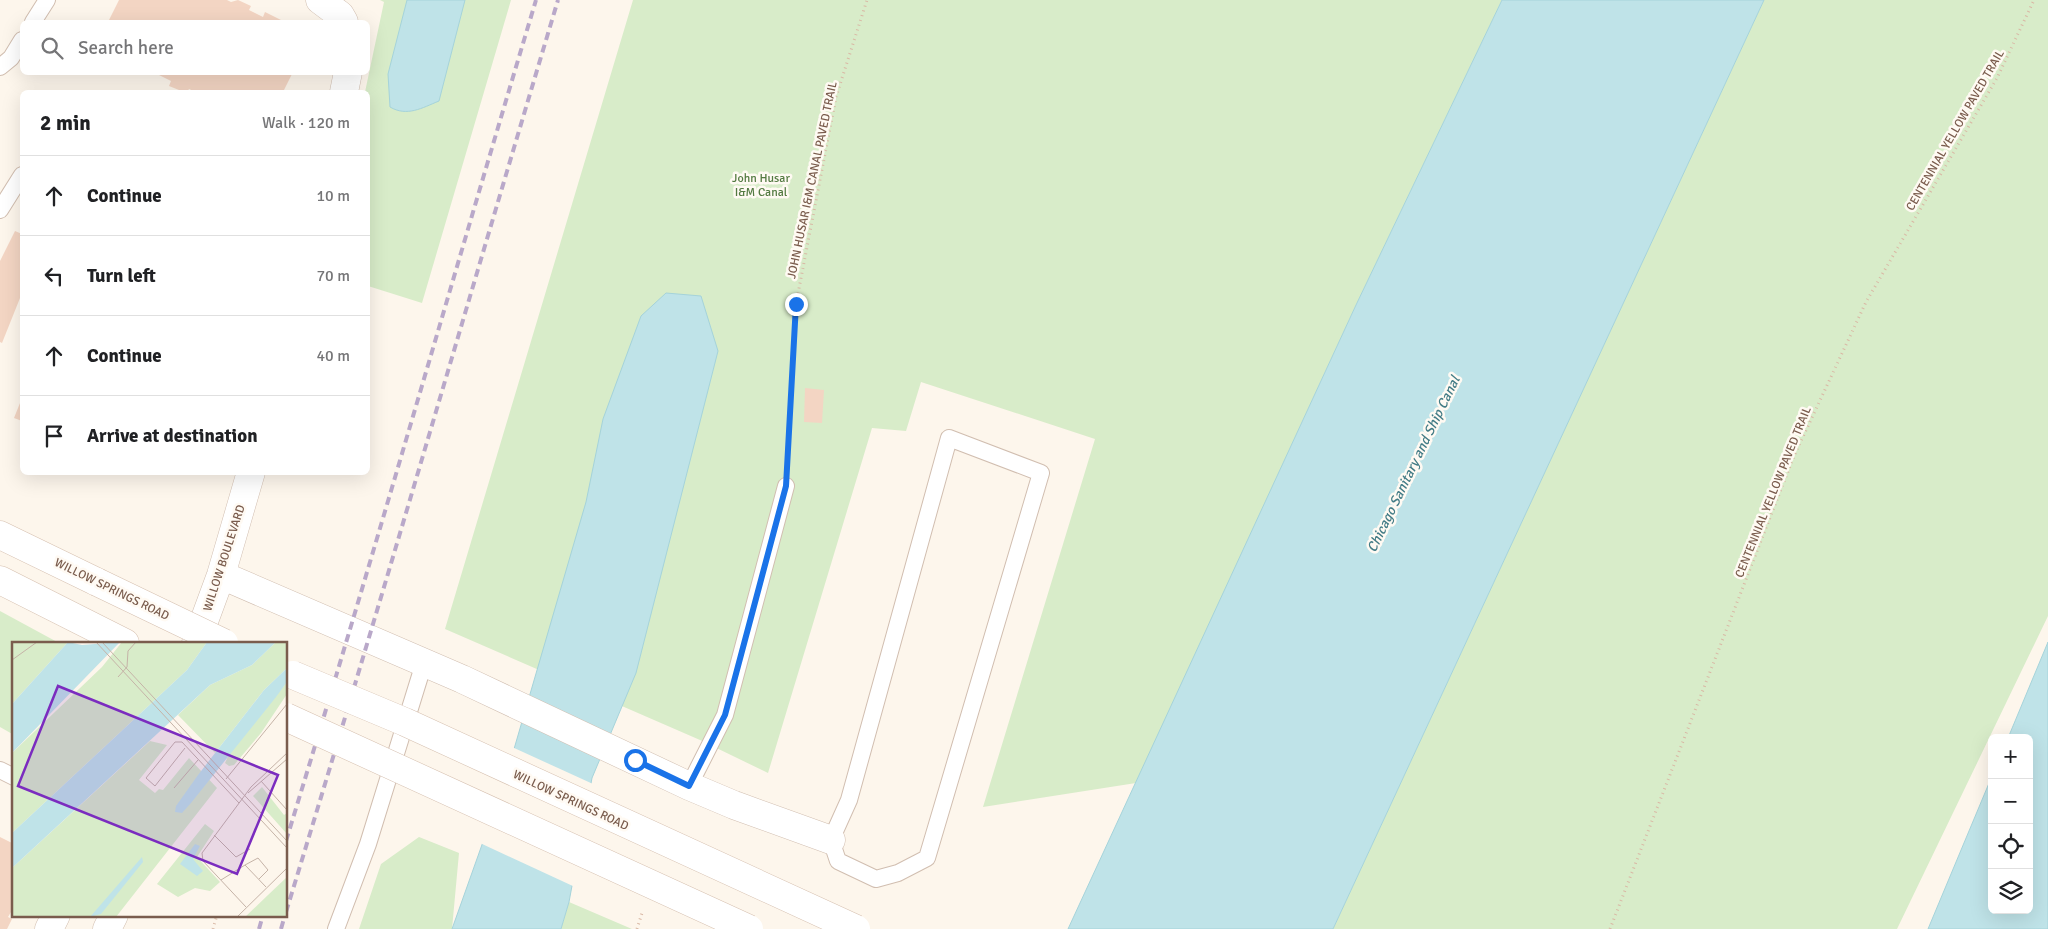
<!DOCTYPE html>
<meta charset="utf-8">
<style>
body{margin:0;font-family:Signika,sans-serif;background:#f2f2f2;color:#202124}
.controls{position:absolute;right:15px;bottom:15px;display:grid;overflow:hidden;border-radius:8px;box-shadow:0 5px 20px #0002}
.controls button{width:45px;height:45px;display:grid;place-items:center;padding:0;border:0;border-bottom:1px solid #e0e0e0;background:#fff;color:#202124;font:25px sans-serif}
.stop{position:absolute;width:15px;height:15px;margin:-11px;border:4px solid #1a73e8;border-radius:50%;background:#fff}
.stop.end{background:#1a73e8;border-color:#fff;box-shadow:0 1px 5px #0008}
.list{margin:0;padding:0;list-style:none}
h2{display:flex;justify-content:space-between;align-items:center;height:65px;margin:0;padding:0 20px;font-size:21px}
h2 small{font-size:16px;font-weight:400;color:#757577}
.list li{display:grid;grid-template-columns:32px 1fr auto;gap:15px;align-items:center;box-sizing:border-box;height:80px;padding:0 20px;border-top:1px solid #e0e0e0}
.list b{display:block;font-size:19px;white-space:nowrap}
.list em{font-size:16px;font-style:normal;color:#757577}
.icon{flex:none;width:28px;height:28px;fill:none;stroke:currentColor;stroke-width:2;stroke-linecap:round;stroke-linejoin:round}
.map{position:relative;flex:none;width:2048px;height:929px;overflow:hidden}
.search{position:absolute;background:#fff;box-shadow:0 5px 20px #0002;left:20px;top:20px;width:350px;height:55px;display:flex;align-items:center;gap:12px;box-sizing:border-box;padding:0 18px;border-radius:8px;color:#757577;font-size:19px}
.panel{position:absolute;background:#fff;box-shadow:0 5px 20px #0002;left:20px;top:90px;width:350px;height:385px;border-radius:8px}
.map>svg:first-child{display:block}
.green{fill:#d8ecc9}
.water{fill:#bfe3e8;stroke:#a5d3da}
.pier{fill:#fdf6ec}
.building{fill:#f3d5c3}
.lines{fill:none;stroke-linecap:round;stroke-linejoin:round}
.service-casing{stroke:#d1beb0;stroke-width:18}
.minor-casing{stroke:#d1beb0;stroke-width:29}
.secondary-casing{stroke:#d6c0b0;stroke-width:29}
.path{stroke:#d9b8a5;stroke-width:3;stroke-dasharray:1 4;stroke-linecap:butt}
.service{stroke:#fff;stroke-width:16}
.minor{stroke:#fff;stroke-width:28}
.secondary{stroke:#fff;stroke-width:28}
.rail{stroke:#b9a8c9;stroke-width:4;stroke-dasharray:8 5;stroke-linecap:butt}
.secondary-bridge-casing{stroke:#d6c0b0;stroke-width:29;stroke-linecap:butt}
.secondary-bridge{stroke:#fff;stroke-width:28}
.route{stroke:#1a73e8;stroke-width:6}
.labels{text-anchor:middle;stroke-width:5;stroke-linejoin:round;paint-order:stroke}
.street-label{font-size:12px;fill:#7a5c4d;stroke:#fffaf3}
.park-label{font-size:12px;fill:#537a41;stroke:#fffaf3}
.water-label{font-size:14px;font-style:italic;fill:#437c86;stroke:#fffaf3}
.inset-road{fill:none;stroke:#c5b3a7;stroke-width:1}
.view{fill:#7b2cbf;fill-opacity:0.15;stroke:#7b2cbf;stroke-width:2.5}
.inset-edge{fill:none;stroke:#7a5c4d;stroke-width:2.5}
</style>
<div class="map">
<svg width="2048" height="929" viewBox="0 0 2048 929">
<rect width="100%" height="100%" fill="#fdf6ec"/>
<path class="green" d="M380,0H511L422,303L368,286V92H365L384,2Z
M633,0H1502L1356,305L1136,783L983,807L1095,439L921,382L906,431L872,428L768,773L700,740L445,629Z
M1764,0H2048V616L1897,929H1333Z
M0,611L59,643H14V735L0,727Z
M419,837L459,853L452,929H359L381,864Z
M569,902L632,929H561Z"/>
<path class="water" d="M407,0H465L439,101C422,108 407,117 390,107L388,74Z
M1502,0H1764L1333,929H1068L1356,305Z
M666,293L701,296L718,351L636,673L592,778L569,902L561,929H452L505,780L586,502L603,419L641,316Z
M2048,642V929H1928L1992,776V910H2029V738H2008Z"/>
<path class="pier" d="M512,747L593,784L575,887L480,843Z"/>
<path class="building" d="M119,0H227L231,2L238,0L251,6L249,10L263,17L265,12L283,21L282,22H108Z
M153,72H293L283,92H196L189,89L187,92H184L169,86L171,81Z
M15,231L22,234V293L2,343L0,342V261Z
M805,388L824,390L822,423L804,422Z
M22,398V421L14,418Z
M0,837L14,844V907L8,917L12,919L7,929H0Z"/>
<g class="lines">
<g class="service-casing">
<path id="service" d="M33,22L47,0
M0,67L11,58L22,40
M0,210L22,175
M949,438L1041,473L927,858L898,873L876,879L838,861L831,840L849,800Z
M0,770L14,777
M689,786L725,715L786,486
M336,929L368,844L424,663"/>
</g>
<g class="minor-casing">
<path id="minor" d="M320,0L340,15L344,22
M344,92L348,72
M221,575L462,679L689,786L734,805L831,840
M196,643L221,575L251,472
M49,929L56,915
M107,929L114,915"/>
</g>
<g class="secondary-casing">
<path id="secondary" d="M0,535L97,582
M0,580L125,643"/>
</g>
<path class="path" d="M787,463L796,304L836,97L867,0
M213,929L217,915
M637,929L642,913
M1610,929L1794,456L1866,302L1997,78L2034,0"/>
<use href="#service" class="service"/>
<use href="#minor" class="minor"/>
<use href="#secondary" class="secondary"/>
<path class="rail" d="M286,841C372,561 452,280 536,0
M286,912C379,609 467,304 558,0
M259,929L263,915
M281,929L285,915"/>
<g class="secondary-bridge-casing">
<path id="secondary-bridge" d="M97,582L224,643
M293,675L405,722L856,929
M286,717L749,929"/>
</g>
<use href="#secondary-bridge" class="secondary-bridge"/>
</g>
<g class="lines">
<path class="route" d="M635,760L689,786L725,715L786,486L796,304"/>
</g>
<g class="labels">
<g class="street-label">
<text transform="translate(1955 130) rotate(-60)" y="4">CENTENNIAL YELLOW PAVED TRAIL</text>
<text transform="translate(812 180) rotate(-78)" y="4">JOHN HUSAR I&amp;M CANAL PAVED TRAIL</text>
<text transform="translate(1773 492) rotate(-68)" y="4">CENTENNIAL YELLOW PAVED TRAIL</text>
<text transform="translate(224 558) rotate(-72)" y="4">WILLOW BOULEVARD</text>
<text transform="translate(112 589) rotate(26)" y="4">WILLOW SPRINGS ROAD</text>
<text transform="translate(571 800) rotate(25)" y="4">WILLOW SPRINGS ROAD</text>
</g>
<g class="park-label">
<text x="761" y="182">John Husar<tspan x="761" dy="14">I&amp;M Canal</tspan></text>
</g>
<g class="water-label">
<text transform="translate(1413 464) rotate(-64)" y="5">Chicago Sanitary and Ship Canal</text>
</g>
</g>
<g transform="translate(12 642)">
<rect width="275" height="275" fill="#fdf6ec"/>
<path d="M0,0H56L0,62ZM110,0H195L175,28L0,191V111L90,25ZM264,0H275V26L252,48L203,111L166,73L198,43L240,23ZM275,40V52L249,91L222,123L217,124L213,121L218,110ZM138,99L155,103L127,138L143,151L147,147L151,148L177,116L205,146L104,275H0V226ZM250,145L272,173L275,171V192L241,154ZM193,182L202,189L185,215L208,240L198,249L183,246L166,255L145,242ZM275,235V275H233L256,253Z" fill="#d8ecc9"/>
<path d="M56,0L70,3L108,0L0,111V62ZM195,0H264L240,23L198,43L0,226V191L175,28ZM275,26V40L264,55L179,161L170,171L163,170L164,164L186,133L252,48ZM183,202L188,204L181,217L191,229L185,234L168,222ZM130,215L131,220L89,272L78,275Z" fill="#bfe3e8"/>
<path class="inset-road" d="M84,0L275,206M90,0L275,199M0,18L25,0M106,35L115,25L116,9L124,0M173,106L143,144L134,136L163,100H170L227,161M214,137L275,62M249,139L275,168M162,146L186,118M236,151L275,117M202,193L224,215L238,207M233,223L246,216L256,228L247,237M209,238L233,223L254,245M234,265L191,219L190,211L239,145L275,111M225,275L275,226"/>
<path class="view" d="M46,44L266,133L225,232L6,144Z"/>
<rect width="275" height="275" class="inset-edge"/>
</g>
</svg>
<div class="controls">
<button>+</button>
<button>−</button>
<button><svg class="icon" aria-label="locate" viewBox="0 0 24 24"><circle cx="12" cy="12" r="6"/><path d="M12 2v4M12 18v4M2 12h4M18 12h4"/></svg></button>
<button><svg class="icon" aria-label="layers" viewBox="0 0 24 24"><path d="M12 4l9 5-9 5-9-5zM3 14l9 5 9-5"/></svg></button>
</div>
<div class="stop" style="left:635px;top:760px"></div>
<div class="stop end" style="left:796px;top:304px"></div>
<div class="search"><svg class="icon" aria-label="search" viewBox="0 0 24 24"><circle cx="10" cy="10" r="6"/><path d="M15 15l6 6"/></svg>Search here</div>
<section class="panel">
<h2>2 min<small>Walk · 120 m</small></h2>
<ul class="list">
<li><svg class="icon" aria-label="ahead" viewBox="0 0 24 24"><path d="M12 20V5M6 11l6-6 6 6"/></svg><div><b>Continue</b></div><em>10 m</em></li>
<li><svg class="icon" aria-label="left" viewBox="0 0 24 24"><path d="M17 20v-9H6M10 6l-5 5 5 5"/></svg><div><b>Turn left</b></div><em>70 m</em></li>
<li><svg class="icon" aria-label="ahead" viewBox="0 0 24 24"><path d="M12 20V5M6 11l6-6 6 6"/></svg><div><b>Continue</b></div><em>40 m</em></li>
<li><svg class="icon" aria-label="arrive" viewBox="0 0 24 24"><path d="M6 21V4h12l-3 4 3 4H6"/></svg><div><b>Arrive at destination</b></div></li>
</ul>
</section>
</div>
